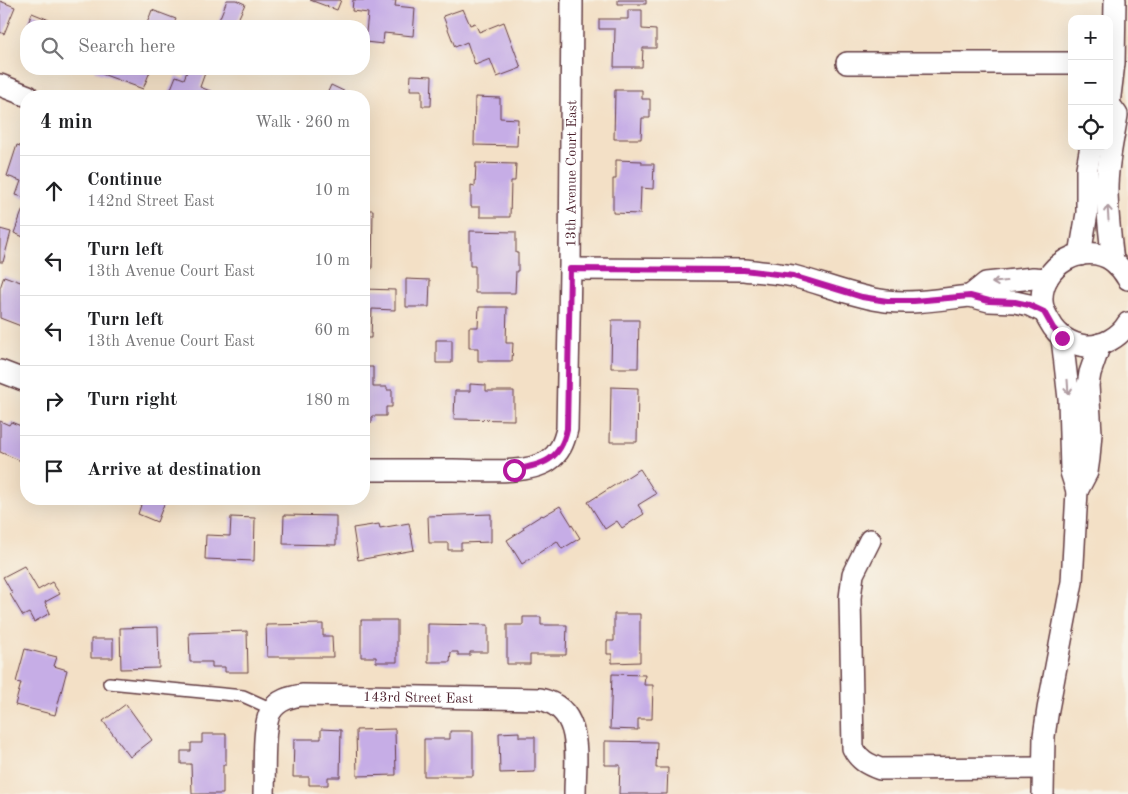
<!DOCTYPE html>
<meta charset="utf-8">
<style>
body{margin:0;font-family:"Old Standard TT",serif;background:#f2f2f2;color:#202124}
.controls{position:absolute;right:15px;top:15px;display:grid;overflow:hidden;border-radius:10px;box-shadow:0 5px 20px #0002}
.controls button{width:45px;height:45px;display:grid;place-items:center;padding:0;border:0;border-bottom:1px solid #e0e0e0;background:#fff;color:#202124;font:25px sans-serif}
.stop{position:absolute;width:15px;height:15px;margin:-11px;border:4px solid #b5179e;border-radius:50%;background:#fff}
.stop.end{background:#b5179e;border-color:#fff;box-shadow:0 1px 5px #0008}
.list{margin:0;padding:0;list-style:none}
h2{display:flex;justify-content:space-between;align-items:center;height:65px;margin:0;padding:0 20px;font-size:21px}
h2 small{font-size:16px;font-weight:400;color:#757577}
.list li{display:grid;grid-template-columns:32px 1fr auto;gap:15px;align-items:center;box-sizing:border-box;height:70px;padding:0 20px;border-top:1px solid #e0e0e0}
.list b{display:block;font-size:19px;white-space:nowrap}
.list p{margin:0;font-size:16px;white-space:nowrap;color:#757577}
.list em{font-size:16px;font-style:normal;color:#757577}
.icon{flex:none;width:28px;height:28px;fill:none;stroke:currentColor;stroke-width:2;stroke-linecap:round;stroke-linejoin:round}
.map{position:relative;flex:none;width:1128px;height:794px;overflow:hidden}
.search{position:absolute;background:#fff;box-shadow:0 5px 20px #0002;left:20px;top:20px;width:350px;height:55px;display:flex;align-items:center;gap:12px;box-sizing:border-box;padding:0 18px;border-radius:20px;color:#757577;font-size:19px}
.panel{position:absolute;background:#fff;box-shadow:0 5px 20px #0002;left:20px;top:90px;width:350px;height:415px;border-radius:20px}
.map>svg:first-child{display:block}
.building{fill:#c6ade6}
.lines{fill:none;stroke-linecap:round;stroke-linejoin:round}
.service-casing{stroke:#633c42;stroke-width:14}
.minor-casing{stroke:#633c42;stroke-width:24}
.service{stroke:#fff;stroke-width:11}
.minor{stroke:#fff;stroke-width:21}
.oneway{stroke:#ae9aa0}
.route{stroke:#b5179e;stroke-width:6}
.labels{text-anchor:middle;stroke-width:4;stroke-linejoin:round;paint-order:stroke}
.street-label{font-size:14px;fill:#4a1f2b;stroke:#f7f3e8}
</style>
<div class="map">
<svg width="1128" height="794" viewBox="0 0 1128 794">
<rect width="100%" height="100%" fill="#f7f3e8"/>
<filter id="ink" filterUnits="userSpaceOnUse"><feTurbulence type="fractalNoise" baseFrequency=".02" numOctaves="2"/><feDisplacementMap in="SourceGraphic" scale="10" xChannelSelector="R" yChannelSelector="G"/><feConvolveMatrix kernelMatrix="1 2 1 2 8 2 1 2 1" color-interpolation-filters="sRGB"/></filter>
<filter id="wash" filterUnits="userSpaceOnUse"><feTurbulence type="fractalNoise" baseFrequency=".0096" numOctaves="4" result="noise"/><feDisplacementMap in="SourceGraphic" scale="20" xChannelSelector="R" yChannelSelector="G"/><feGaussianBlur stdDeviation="1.12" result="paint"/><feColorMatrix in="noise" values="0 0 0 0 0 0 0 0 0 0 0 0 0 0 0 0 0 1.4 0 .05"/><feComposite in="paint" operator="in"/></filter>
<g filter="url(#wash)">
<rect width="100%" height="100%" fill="#f3e0c6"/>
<g id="blocks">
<path class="building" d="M227,0H236L245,4L235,26L217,25Z
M310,0H341L337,10Z
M353,0H396L395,6L415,8L413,36L384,33L383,44L365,42L368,13L352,11Z
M618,0H646V4H618Z
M0,1L15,7L4,34L0,32Z
M463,9L470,25L475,23L479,32L504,22L521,68L497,77L490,59L475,65L467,42L455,47L443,16Z
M152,10L176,19L173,26H146Z
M628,10H642V29L656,30V48H643L642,67H614L615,29H599V19H628Z
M32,13L64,26H27Z
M95,69H151L143,89L94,71Z
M188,69H194L205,73L200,87L223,96H168L176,76L184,79Z
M411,75L432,76L431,106H422V90H410Z
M331,85L354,96H326Z
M615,90H642V99H650V118H642L641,139H614Z
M475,97L500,98V118L518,119L517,146L474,145Z
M17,145L26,148V198L16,195L21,181L7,176Z
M616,160L642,161V164H654L653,189L641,188L640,214L613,213V179H616Z
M476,163L516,164L515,181H511L510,217H480V207H471V185L475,186Z
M23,209L26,211V238L14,233Z
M364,210H373L372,269H364Z
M0,229L11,232L3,262H0Z
M470,231L516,232V253H518V271H516L515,293H475V266H470Z
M4,276L26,284V328L0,318V288Z
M406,279L430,280L429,307H406Z
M364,289L395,290V310L372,309L371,338H364Z
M479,307H507L506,343H513L512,361H478V348H469V327H478Z
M612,320H639L638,368H611Z
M436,340H452V363H436Z
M364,367H373V387H387V390H392V407H386V416H372V422H364Z
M470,384L486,385V391H514V420L454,419L455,391H470Z
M611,387L638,388L637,442H610Z
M0,421L9,425L11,422L26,428V463L0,452Z
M640,469L656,494L638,505L644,514L622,528L617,521L605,529L588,502Z
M126,499H166L157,522L138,514L141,505Z
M560,506L580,538L562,549L557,541L522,564L507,540L524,529L523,527L542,515L543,516Z
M491,514V542L461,543V550H448V543H429L428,516Z
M284,515L336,516V545L283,544Z
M231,517L255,518L254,561L205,559L206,535L230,536Z
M409,523L414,550L358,560L353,528L379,524L380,528Z
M24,566L38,590L52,582L60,594L45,602L50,613L34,622L29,613L23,616L10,594L12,593L3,577Z
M614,614H640V662L612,663V654H607V641H614Z
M523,617H541V625H567L566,655H530V664H507V625H523Z
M361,620H397V662H376V657H361Z
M323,624V636H332L333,657H267L266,625Z
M428,624L488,625V652H470V655H458V652H451L450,662H428Z
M158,627L159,668L121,669L120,628Z
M247,631L248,672H225V667H212V662H190L189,633Z
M91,639H113V658H91Z
M25,649L57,657L54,666L67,670L55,715L15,705L21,683L16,682Z
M612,674L645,675L644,685H653L652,719H638V730L610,729Z
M126,704L152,740L130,757L103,721Z
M321,729L341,730L340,777H328V785H309V777H293L294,739H321Z
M395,729L396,775L357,776L356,730Z
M450,731H473V776H424V739H450Z
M519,732V737H535V772L500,773L499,733Z
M202,734H226V765H223V794H192L191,764H181V751H191V743H202Z
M605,741L657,742L656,768H668L667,794H619L620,765H605Z"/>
</g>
</g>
<g filter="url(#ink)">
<use href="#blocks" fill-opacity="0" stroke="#633c42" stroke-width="1"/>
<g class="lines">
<g class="service-casing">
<path id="service" d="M109,683L243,696L272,709"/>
</g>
<g class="minor-casing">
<g id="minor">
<path d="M847,63H1072"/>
<path d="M0,85L28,96"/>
<path d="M1109,104L1117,115C1113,140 1107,163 1107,188C1107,213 1110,237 1113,261"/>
<path d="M1109,104L1114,63L1115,0"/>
<path d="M1080,255L1087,213V168L1091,146"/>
<path d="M570,269L744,270C760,272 777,273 793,276C824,284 854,297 886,301C914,304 942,299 970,296"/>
<path d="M1128,279C1124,272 1119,266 1113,261C1084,240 1040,266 1042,301C1042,309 1046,315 1050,322C1058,337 1070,344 1086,346C1102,347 1120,337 1128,323"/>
<path d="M1044,312L1029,305L1015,302L989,301L970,296L986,283L1033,278L1047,279"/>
<path d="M1062,338L1069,399L1071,472L1077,491L1087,472L1089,458L1091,433L1088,385L1090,373L1100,344"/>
<path d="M0,371L26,381"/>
<path id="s1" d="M364,470C393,470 423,470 453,470C479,470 526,475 548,461C560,453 564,442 567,429L570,269L572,0"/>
<path d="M870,540L853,574L850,598L853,748C859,760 867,764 880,769L1043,768"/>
<path id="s2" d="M264,794C265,776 262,724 271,711C278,700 290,697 302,695L540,699C585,709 575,759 575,794"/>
<path d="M1043,794L1044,736L1048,709L1072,582L1077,491"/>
</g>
</g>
<use href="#service" class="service"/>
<use href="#minor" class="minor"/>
</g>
<defs><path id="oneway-shaft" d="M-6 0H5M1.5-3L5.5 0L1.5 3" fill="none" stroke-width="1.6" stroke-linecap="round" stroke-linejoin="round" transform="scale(1.25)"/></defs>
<g class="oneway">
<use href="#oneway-shaft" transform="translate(1108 213) rotate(-94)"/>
<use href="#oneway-shaft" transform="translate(999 282) rotate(173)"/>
<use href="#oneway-shaft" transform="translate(1068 387) rotate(86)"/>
</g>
</g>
<g class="lines" filter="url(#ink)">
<path class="route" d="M514,470C544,464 560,461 567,429L570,269L744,270L793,276L862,297L887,301H914L970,296L989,301L1015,302L1029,305L1044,312L1053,328L1062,338"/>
</g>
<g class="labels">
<g class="street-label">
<text dy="5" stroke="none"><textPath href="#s1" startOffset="479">13th Avenue Court East</textPath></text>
<text dy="5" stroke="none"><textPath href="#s2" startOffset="236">143rd Street East</textPath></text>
</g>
</g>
</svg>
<div class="controls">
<button>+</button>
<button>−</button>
<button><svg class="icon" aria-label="locate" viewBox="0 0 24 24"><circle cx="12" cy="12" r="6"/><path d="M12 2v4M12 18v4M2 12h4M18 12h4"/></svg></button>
</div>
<div class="stop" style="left:514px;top:470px"></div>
<div class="stop end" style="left:1062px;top:338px"></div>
<div class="search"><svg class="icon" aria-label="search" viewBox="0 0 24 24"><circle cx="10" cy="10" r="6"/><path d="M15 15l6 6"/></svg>Search here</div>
<section class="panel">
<h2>4 min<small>Walk · 260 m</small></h2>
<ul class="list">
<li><svg class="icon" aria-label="ahead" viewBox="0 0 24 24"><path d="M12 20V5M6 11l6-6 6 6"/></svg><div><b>Continue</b><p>142nd Street East</p></div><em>10 m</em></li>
<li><svg class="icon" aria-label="left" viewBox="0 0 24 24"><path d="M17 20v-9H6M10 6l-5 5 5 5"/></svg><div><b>Turn left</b><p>13th Avenue Court East</p></div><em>10 m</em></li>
<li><svg class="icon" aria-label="left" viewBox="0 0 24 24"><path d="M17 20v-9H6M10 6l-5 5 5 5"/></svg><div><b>Turn left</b><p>13th Avenue Court East</p></div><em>60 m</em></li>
<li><svg class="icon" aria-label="right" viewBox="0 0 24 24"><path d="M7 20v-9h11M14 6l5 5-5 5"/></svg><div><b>Turn right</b></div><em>180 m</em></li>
<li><svg class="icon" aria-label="arrive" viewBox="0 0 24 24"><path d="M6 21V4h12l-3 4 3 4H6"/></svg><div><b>Arrive at destination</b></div></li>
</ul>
</section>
</div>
